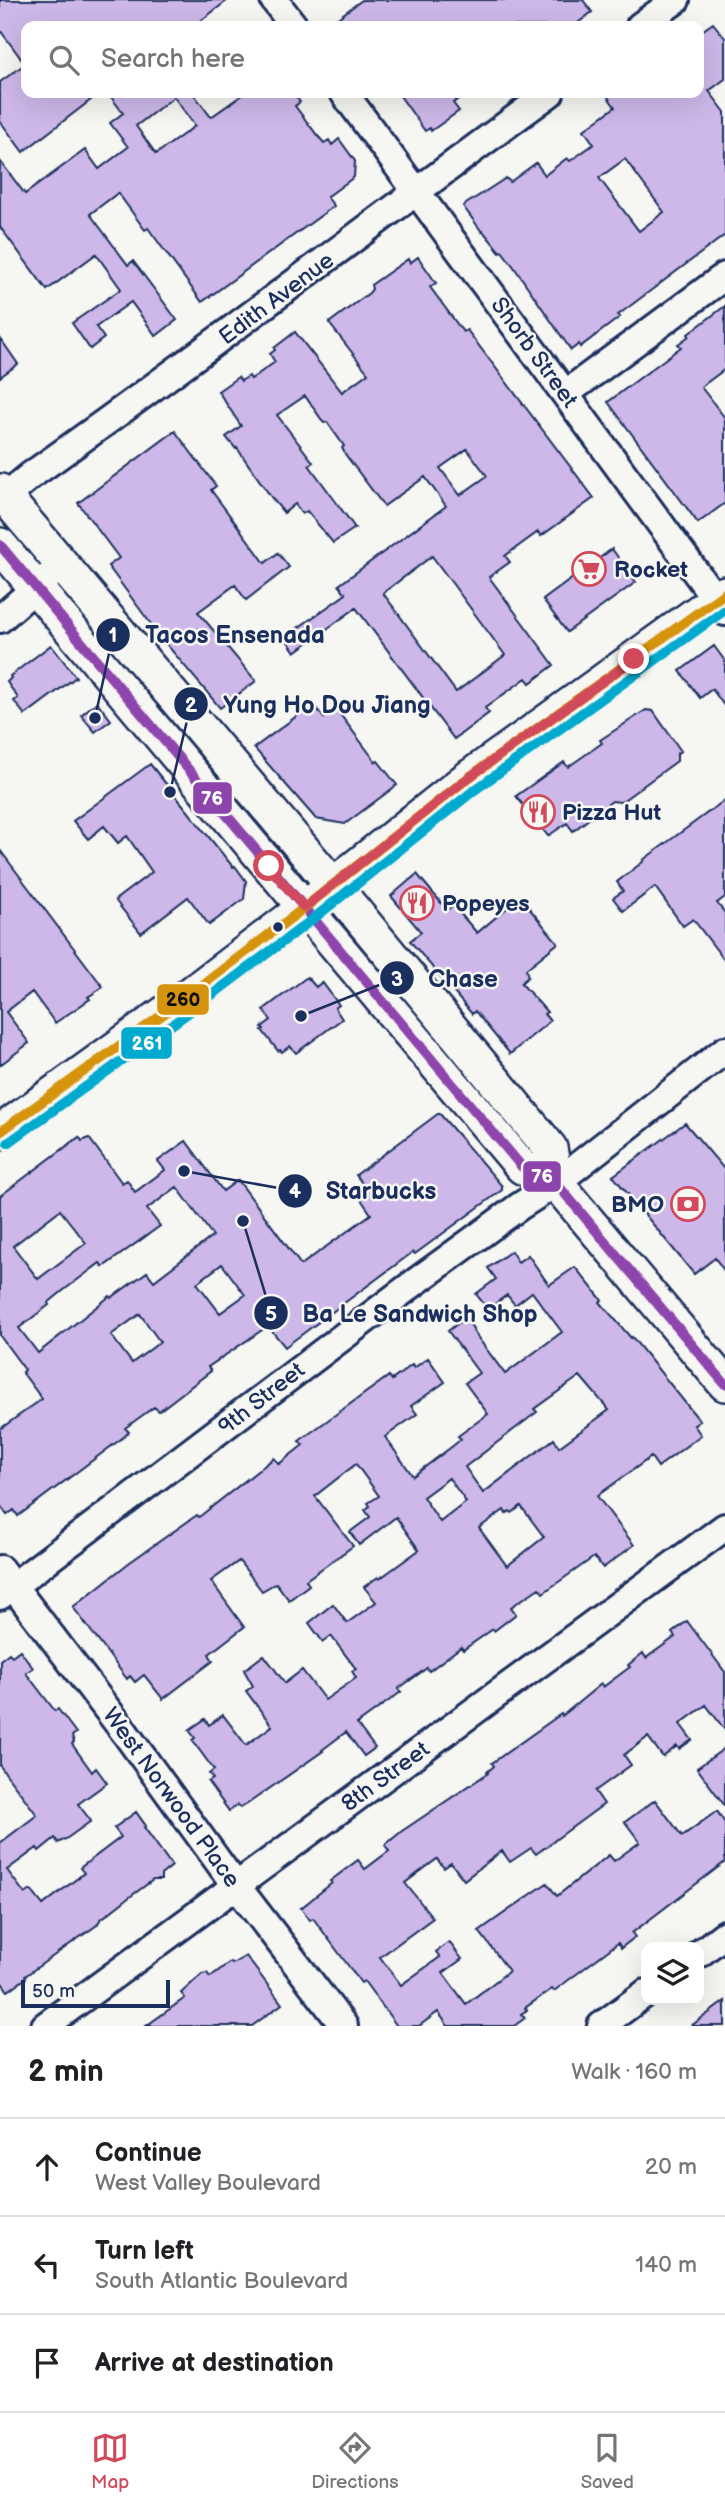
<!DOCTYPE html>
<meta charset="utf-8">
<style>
body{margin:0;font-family:"Balsamiq Sans",sans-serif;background:#f6f6f6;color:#202124}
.controls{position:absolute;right:21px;bottom:21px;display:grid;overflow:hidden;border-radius:14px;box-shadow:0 7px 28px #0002}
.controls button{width:63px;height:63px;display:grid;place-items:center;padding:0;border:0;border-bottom:2px solid #e0e0e0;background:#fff;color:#202124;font:35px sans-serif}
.scale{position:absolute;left:21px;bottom:18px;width:149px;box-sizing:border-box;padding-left:7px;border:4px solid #1b2f5e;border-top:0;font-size:19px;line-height:24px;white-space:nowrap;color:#1b2f5e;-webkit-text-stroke:5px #f6f6f2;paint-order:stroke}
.stop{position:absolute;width:21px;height:21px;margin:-16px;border:5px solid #d1495b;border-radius:50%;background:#fff}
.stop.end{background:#d1495b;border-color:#fff;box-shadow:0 2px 7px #0008}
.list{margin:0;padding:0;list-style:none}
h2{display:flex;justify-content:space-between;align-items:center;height:91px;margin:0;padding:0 28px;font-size:30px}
h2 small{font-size:23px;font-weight:400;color:#757577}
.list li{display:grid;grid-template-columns:46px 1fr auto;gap:21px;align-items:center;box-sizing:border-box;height:98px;padding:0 28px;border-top:2px solid #e0e0e0}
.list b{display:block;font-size:26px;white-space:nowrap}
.list p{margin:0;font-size:23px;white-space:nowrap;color:#757577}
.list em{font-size:23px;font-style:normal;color:#757577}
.icon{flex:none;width:38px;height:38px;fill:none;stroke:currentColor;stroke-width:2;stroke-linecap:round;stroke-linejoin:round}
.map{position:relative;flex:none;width:725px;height:2026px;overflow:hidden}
.search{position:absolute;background:#fff;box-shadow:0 7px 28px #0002;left:21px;right:21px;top:21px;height:77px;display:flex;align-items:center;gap:18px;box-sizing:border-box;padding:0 24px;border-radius:14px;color:#757577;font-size:26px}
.sheet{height:385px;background:#fff}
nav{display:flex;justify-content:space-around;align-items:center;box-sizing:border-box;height:98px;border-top:2px solid #e0e0e0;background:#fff;font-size:19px;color:#757577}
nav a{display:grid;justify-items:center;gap:4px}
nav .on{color:#d1495b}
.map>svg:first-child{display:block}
.building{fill:#cdb8e9;stroke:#1b2f5e;stroke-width:2;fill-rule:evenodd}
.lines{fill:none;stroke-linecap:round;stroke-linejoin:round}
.minor-casing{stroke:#1b2f5e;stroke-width:32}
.major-casing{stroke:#1b2f5e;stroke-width:38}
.minor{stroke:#f6f6f2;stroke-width:26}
.major{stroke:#f6f6f2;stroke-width:33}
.bus-1-casing{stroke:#f6f6f2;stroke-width:16}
.bus-2-casing{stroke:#f6f6f2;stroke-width:16}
.bus-3-casing{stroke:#f6f6f2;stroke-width:16}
.bus-1{stroke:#8e44ad;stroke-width:10}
.bus-2{stroke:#d6940e;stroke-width:10}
.bus-3{stroke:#00a9ce;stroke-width:10}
.route{stroke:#d1495b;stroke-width:9}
.bus-dot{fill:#1b2f5e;stroke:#f6f6f2;stroke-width:2.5}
.labels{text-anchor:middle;stroke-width:5;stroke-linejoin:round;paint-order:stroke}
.street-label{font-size:23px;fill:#1b2f5e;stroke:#f6f6f2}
.poi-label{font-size:23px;font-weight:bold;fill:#1b2f5e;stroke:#f6f6f2;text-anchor:start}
.leader{fill:none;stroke:#1b2f5e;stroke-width:2.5}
.callout-dot{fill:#1b2f5e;stroke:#f6f6f2;stroke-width:2.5}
.mark-label{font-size:21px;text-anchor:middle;font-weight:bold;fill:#fff}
.callout-label{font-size:24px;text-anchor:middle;font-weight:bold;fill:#1b2f5e;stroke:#f6f6f2;stroke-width:5;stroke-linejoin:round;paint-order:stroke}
.line-badge{stroke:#f6f6f2;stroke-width:2.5}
.badge-label{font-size:19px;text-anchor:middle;font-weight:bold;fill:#fff}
.pale-badge-label{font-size:19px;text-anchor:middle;font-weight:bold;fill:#111}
</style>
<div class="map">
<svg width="725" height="2026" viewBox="0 0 725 2026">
<rect width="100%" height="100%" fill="#f6f6f2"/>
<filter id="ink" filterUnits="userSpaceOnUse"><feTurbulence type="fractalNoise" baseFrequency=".0143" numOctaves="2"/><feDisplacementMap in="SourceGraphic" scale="14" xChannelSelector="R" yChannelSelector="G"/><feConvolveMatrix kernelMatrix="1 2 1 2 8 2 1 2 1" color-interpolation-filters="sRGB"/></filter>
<g filter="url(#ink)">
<path class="building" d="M0,0H228L194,26H26V93H100L23,152L0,121V82L25,64L0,30Z
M362,0H583L592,12L574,26H327Z
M713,23L725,38V79L709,91L725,112V235L618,315L620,317L580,347L579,344L571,350L514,267L502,251L500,252L483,231L482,232L463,206L506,178L510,182L536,163L545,175L567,158L570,161L594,144L584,130L615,107L605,93H699V33ZM625,159L664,212L639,231L599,178Z
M108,93H193L211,117L245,93H293L300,102L295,106L317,135L324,143L329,140L332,145L339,139L355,161L354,177L327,197L334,206L202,302L148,228L145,230L118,193L90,214L128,265L133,261L177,320L156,336L131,302L96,327L104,338L90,349L72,323L121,289L96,254L47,290L0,227V161L25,194L85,150L99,169L128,147L110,123L123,113ZM174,97L195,126L156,154L136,126Z
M398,93H467L453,103L459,111L431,131L430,128L425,131Z
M418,257L436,283L430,287L463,332L467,330L594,498L541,536L538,532L505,556L510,562L489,577L554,665L530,683L526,678L485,708L489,713L454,739L356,608L295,652L285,637L346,594L339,585L446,506L425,477L384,506L345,454L342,448L344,446L327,422L324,423L305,396L277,415L313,462L309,465L355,528L333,543L307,511L302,514L295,504L284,513L271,497L237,448L236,449L226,437L241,426L218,391L238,377L241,381L249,376L251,379L275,362L270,354L275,350L274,348L295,332L342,392L368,373L329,323L369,293L372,289L371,285L408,259L410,263ZM467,449L487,476L460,495L440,468ZM432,556L505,655L456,692L383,593Z
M725,306V369L701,387L725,418V503L698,523L608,402L681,347L678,344L689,336L688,334Z
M0,338L18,364L0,377Z
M175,431L216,486L211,490L265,563L278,553L289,567L246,600L235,585L198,612L256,681L220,708L162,639L108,566L119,558L78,503Z
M612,549L636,582L567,632L543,600Z
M51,645L76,677L25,715L14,701L18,698L7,682L11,678L10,676Z
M714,646L725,661V707L712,689L700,698L680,671Z
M97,702L111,720L95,732L81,715Z
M313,704L324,718L336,709L376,762L378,761L397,785L345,824L316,819L254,748Z
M646,710L653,711L681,751L677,753V761L621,802L612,801L573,831L567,823L548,836L516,796L564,762L568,767L602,743L600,740Z
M150,764L233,867L235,866L246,881L244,899L209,925L188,897L141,933L115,900L152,872L127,836L118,843L104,826L88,839L73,821Z
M725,800V897L717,903L725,913V961L693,919L683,926L655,887L623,911L613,898L623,891L617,882L644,861L643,860Z
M0,850L103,987L88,997L90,999L55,1023L32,992L6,1012L29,1043L0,1065Z
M417,874L447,910L453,905L477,933L520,897L558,943L526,969L528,977L521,983L547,1012L544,1014L550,1021L510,1054L475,1011L472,1014L410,941L421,932L391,896Z
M307,977L316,987L322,982L339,1005L335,1008L342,1019L296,1053L290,1046L282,1052L280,1050L278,1051L262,1030L264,1029L262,1027L271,1020L263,1010Z
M439,1113L502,1186V1190L415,1254L413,1252L285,1347L268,1326L208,1367L211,1371L159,1411L154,1407L125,1428L129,1432L125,1436L18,1516L14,1510L7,1515L0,1505V1429L42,1399L22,1372L25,1370L0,1336V1196L79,1137L82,1141L89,1138L122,1183L127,1180L135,1192L165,1170L158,1161L186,1141L223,1191L238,1180L301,1265L371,1214L356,1192L364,1186L356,1175ZM177,1187L213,1236L154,1281L147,1272L111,1298L110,1296L38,1353L19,1328L49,1305L48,1303L64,1290L100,1263L103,1267L160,1226L147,1209ZM60,1210L86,1243L38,1279L13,1246ZM222,1264L245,1295L220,1313L197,1283ZM140,1314L160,1342L132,1363L111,1335Z
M685,1123L725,1170V1272L715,1258L694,1274L613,1176Z
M511,1251L518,1262L528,1255L549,1285L575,1267L602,1300L600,1302L631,1338L632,1337L700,1421L694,1425L701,1435L658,1467L651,1457L597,1496L634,1545L603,1568L594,1557L543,1593L539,1588L511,1607L516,1614L494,1631L493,1629L463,1650L461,1647L429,1671L427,1668L398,1689L401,1692L357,1724L375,1748L364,1756L346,1732L322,1750L323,1751L246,1805L240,1808L237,1805L229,1811L208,1782L213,1779L209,1774L214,1770L192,1740L195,1738L189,1730L205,1719L209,1725L223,1715L246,1745L272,1726L246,1691L253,1686L244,1670L264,1655L285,1683L302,1670L325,1700L356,1678L352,1671L356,1669L331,1636L323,1642L309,1623L333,1604L347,1623L376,1602L364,1587L378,1577L379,1579L419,1550L396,1517L359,1545L350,1532L370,1517L365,1510L370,1506L368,1503L379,1496L356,1464L315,1496L353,1546L306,1580L309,1585L289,1600L276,1583L262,1591L239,1561L211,1581L244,1627L209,1654L213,1661L163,1699L144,1675L135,1682L130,1676L127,1679L73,1607L130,1562L197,1515L199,1517L274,1458L279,1464L303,1445L299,1441L389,1376L392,1380L412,1365L414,1368L428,1358L445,1382L411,1406L417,1414L385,1437L413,1476L454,1445L461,1439L458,1436L488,1414L465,1383L479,1373L448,1331L465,1318L474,1330L473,1331L505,1374L562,1332L532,1292L515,1305L507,1295L488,1309L476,1294L496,1279L488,1268ZM580,1376L609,1410L559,1447L554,1439L483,1493L465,1467L537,1412L534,1409ZM449,1478L466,1502L440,1522L423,1497ZM521,1506L544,1537L507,1566L479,1528L504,1510L506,1514L510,1511L512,1513Z
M687,1621L725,1672V1730L706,1705L680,1724L692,1740L679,1749L677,1746L663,1757L648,1737L624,1755L631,1765L595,1791L604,1804L536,1854L531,1848L510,1862L502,1851L464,1880L451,1863L444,1868L437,1859L405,1883L433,1918L380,1957L401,1985L440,1957L436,1952L449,1942L462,1959L443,1973L466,2004L509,1971L479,1931L547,1883L557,1896L609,1855L614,1861L640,1842L625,1822L655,1800L682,1836L717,1811L725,1823V1862L632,1933L635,1937L621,1948L618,1943L554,1991L552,1989L525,2008L527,2010L521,2014L525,2018L514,2026H448L438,2012L419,2026H397L364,1981L361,1983L313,1918L310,1920L301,1908L332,1883L330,1881L358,1860L365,1869L389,1851L385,1845L402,1831L488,1773L487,1772L494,1766L492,1763L561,1714L562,1716L601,1684L603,1687L630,1667L628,1665L643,1653L646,1658L675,1637L672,1633Z
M20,1650L33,1668L26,1673L55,1711L58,1709L76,1733L72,1736L74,1742L72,1744L92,1772L96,1768L107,1783L78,1804L91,1821L66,1839L58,1843L55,1838L39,1851L37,1848L7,1870L25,1894L31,1890L43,1905L84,1873L80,1868L121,1837L114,1828L136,1812L146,1826L144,1827L172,1866L161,1875V1880H153L127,1899L100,1920L97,1925L25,1976L26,1978L8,1991L0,1980V1843L37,1815L0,1766V1660L9,1653L12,1656Z
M725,1748V1806L697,1768Z
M246,1956L282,2004L252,2026H146L185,1998L181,1993L202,1974L207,1973L210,1977L230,1962L232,1964Z
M725,2001V2026H691Z"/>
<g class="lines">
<g class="minor-casing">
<path id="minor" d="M274,0L294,26
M640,26L676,0
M344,93L725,612
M565,394L725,276
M0,501L30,476C206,352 376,220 550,93
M0,619L49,576
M0,1569L126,1734L225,1871L344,2026
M0,1596L414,1283L520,1206L556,1183L725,1050
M699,1954L725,1934
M45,2026L725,1527
M601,2026L646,1993"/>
</g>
<g class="major-casing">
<path id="major" d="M0,491L333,885L550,1148L556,1183
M0,545L522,1167L556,1183L725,1384
M0,1132L180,1002L304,908L464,781L725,593"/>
</g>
<use href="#minor" class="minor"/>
<use href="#major" class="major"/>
<g class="bus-1-casing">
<path id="bus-1" d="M0,545L522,1167L556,1183L725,1384"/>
</g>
<g class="bus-2-casing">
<path id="bus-2" d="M0,1132L180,1002L304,908L464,781L725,593"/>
</g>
<g class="bus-3-casing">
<path id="bus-3" d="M8,1143L188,1013L313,919L472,792L725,610"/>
</g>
<use href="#bus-1" class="bus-1"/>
<use href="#bus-2" class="bus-2"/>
<use href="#bus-3" class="bus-3"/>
</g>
</g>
<g class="lines" filter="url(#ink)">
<path class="route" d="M269,866L304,908L464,781L634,659"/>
</g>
<defs>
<g id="supermarket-ring" transform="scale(1.75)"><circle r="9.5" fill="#f6f6f2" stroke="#d1495b" stroke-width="1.5"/><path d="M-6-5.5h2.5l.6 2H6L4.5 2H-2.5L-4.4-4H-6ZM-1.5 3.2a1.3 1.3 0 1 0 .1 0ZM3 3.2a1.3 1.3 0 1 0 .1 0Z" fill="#d1495b"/></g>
<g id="restaurant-ring" transform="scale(1.75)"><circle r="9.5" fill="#f6f6f2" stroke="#d1495b" stroke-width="1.5"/><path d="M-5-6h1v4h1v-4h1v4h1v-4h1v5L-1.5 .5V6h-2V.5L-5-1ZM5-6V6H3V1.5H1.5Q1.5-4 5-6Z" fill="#d1495b"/></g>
<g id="bank-ring" transform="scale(1.75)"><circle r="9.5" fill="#f6f6f2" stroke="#d1495b" stroke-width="1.5"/><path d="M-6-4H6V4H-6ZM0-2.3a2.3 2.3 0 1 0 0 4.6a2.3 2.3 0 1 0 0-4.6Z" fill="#d1495b"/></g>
</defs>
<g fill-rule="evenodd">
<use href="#supermarket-ring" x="589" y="569"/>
<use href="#restaurant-ring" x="538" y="812"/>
<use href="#restaurant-ring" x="417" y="903"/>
<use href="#bank-ring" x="688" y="1204"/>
</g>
<circle class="bus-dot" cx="278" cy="927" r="6"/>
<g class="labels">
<g class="street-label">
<text transform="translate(276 298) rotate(-37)" y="8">Edith Avenue</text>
<text transform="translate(535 352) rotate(54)" y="8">Shorb Street</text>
<text transform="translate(261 1398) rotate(-38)" y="8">9th Street</text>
<text transform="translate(385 1776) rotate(-36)" y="8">8th Street</text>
<text transform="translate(172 1797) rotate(54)" y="8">West Norwood Place</text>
</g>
<g class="poi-label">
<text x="614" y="577">Rocket</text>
<text x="562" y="820">Pizza Hut</text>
<text x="442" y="911">Popeyes</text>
<text x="664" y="1212" text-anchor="end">BMO</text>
</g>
</g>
<path class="leader" d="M95 718L113 635M170 792L191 704M301 1016L397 978M184 1171L295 1191M243 1221L271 1313"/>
<g class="callout-dot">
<circle cx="95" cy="718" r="7"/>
<circle cx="170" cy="792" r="7"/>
<circle cx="301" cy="1016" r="7"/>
<circle cx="184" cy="1171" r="7"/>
<circle cx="243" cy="1221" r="7"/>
<circle cx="113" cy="635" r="18"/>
<circle cx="191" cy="704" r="18"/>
<circle cx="397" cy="978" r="18"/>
<circle cx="295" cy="1191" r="18"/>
<circle cx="271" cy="1313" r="18"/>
</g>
<g class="mark-label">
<text x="113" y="642">1</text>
<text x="191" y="712">2</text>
<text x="397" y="986">3</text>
<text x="295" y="1198">4</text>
<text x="271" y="1321">5</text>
</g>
<g class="callout-label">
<text x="235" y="643">Tacos Ensenada</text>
<text x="327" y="713">Yung Ho Dou Jiang</text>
<text x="463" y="987">Chase</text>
<text x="381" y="1199">Starbucks</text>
<text x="420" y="1322">Ba Le Sandwich Shop</text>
</g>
<g class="line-badge">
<rect x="192" y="781" width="41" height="34" rx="7" fill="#8e44ad"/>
<rect x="156" y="983" width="54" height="33" rx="7" fill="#d6940e"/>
<rect x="120" y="1026" width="53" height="34" rx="7" fill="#00a9ce"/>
<rect x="522" y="1160" width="40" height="33" rx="7" fill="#8e44ad"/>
</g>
<g class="badge-label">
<text x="212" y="805">76</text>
<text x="147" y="1050">261</text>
<text x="542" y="1183">76</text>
</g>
<g class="pale-badge-label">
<text x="183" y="1006">260</text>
</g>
</svg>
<div class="controls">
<button><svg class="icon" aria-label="layers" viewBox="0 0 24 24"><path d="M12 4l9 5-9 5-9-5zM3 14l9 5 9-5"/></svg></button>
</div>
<div class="scale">50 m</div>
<div class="stop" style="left:269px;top:866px"></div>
<div class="stop end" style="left:634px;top:659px"></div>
<div class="search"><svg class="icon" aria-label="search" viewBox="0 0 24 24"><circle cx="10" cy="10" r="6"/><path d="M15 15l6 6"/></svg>Search here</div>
</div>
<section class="sheet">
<h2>2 min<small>Walk · 160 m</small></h2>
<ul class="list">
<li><svg class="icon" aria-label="ahead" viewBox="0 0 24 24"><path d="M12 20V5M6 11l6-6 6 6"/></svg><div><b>Continue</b><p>West Valley Boulevard</p></div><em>20 m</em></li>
<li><svg class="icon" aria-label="left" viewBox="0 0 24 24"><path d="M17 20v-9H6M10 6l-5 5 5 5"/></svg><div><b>Turn left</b><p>South Atlantic Boulevard</p></div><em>140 m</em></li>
<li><svg class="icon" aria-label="arrive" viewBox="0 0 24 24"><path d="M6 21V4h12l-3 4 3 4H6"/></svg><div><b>Arrive at destination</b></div></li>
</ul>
</section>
<nav>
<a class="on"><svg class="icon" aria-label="map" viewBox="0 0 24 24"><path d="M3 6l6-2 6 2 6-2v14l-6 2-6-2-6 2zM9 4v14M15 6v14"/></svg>Map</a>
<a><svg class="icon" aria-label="directions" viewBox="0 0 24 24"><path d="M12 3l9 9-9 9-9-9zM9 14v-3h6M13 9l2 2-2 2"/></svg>Directions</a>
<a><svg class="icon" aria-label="saved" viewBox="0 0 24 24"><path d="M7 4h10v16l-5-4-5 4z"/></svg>Saved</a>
</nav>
